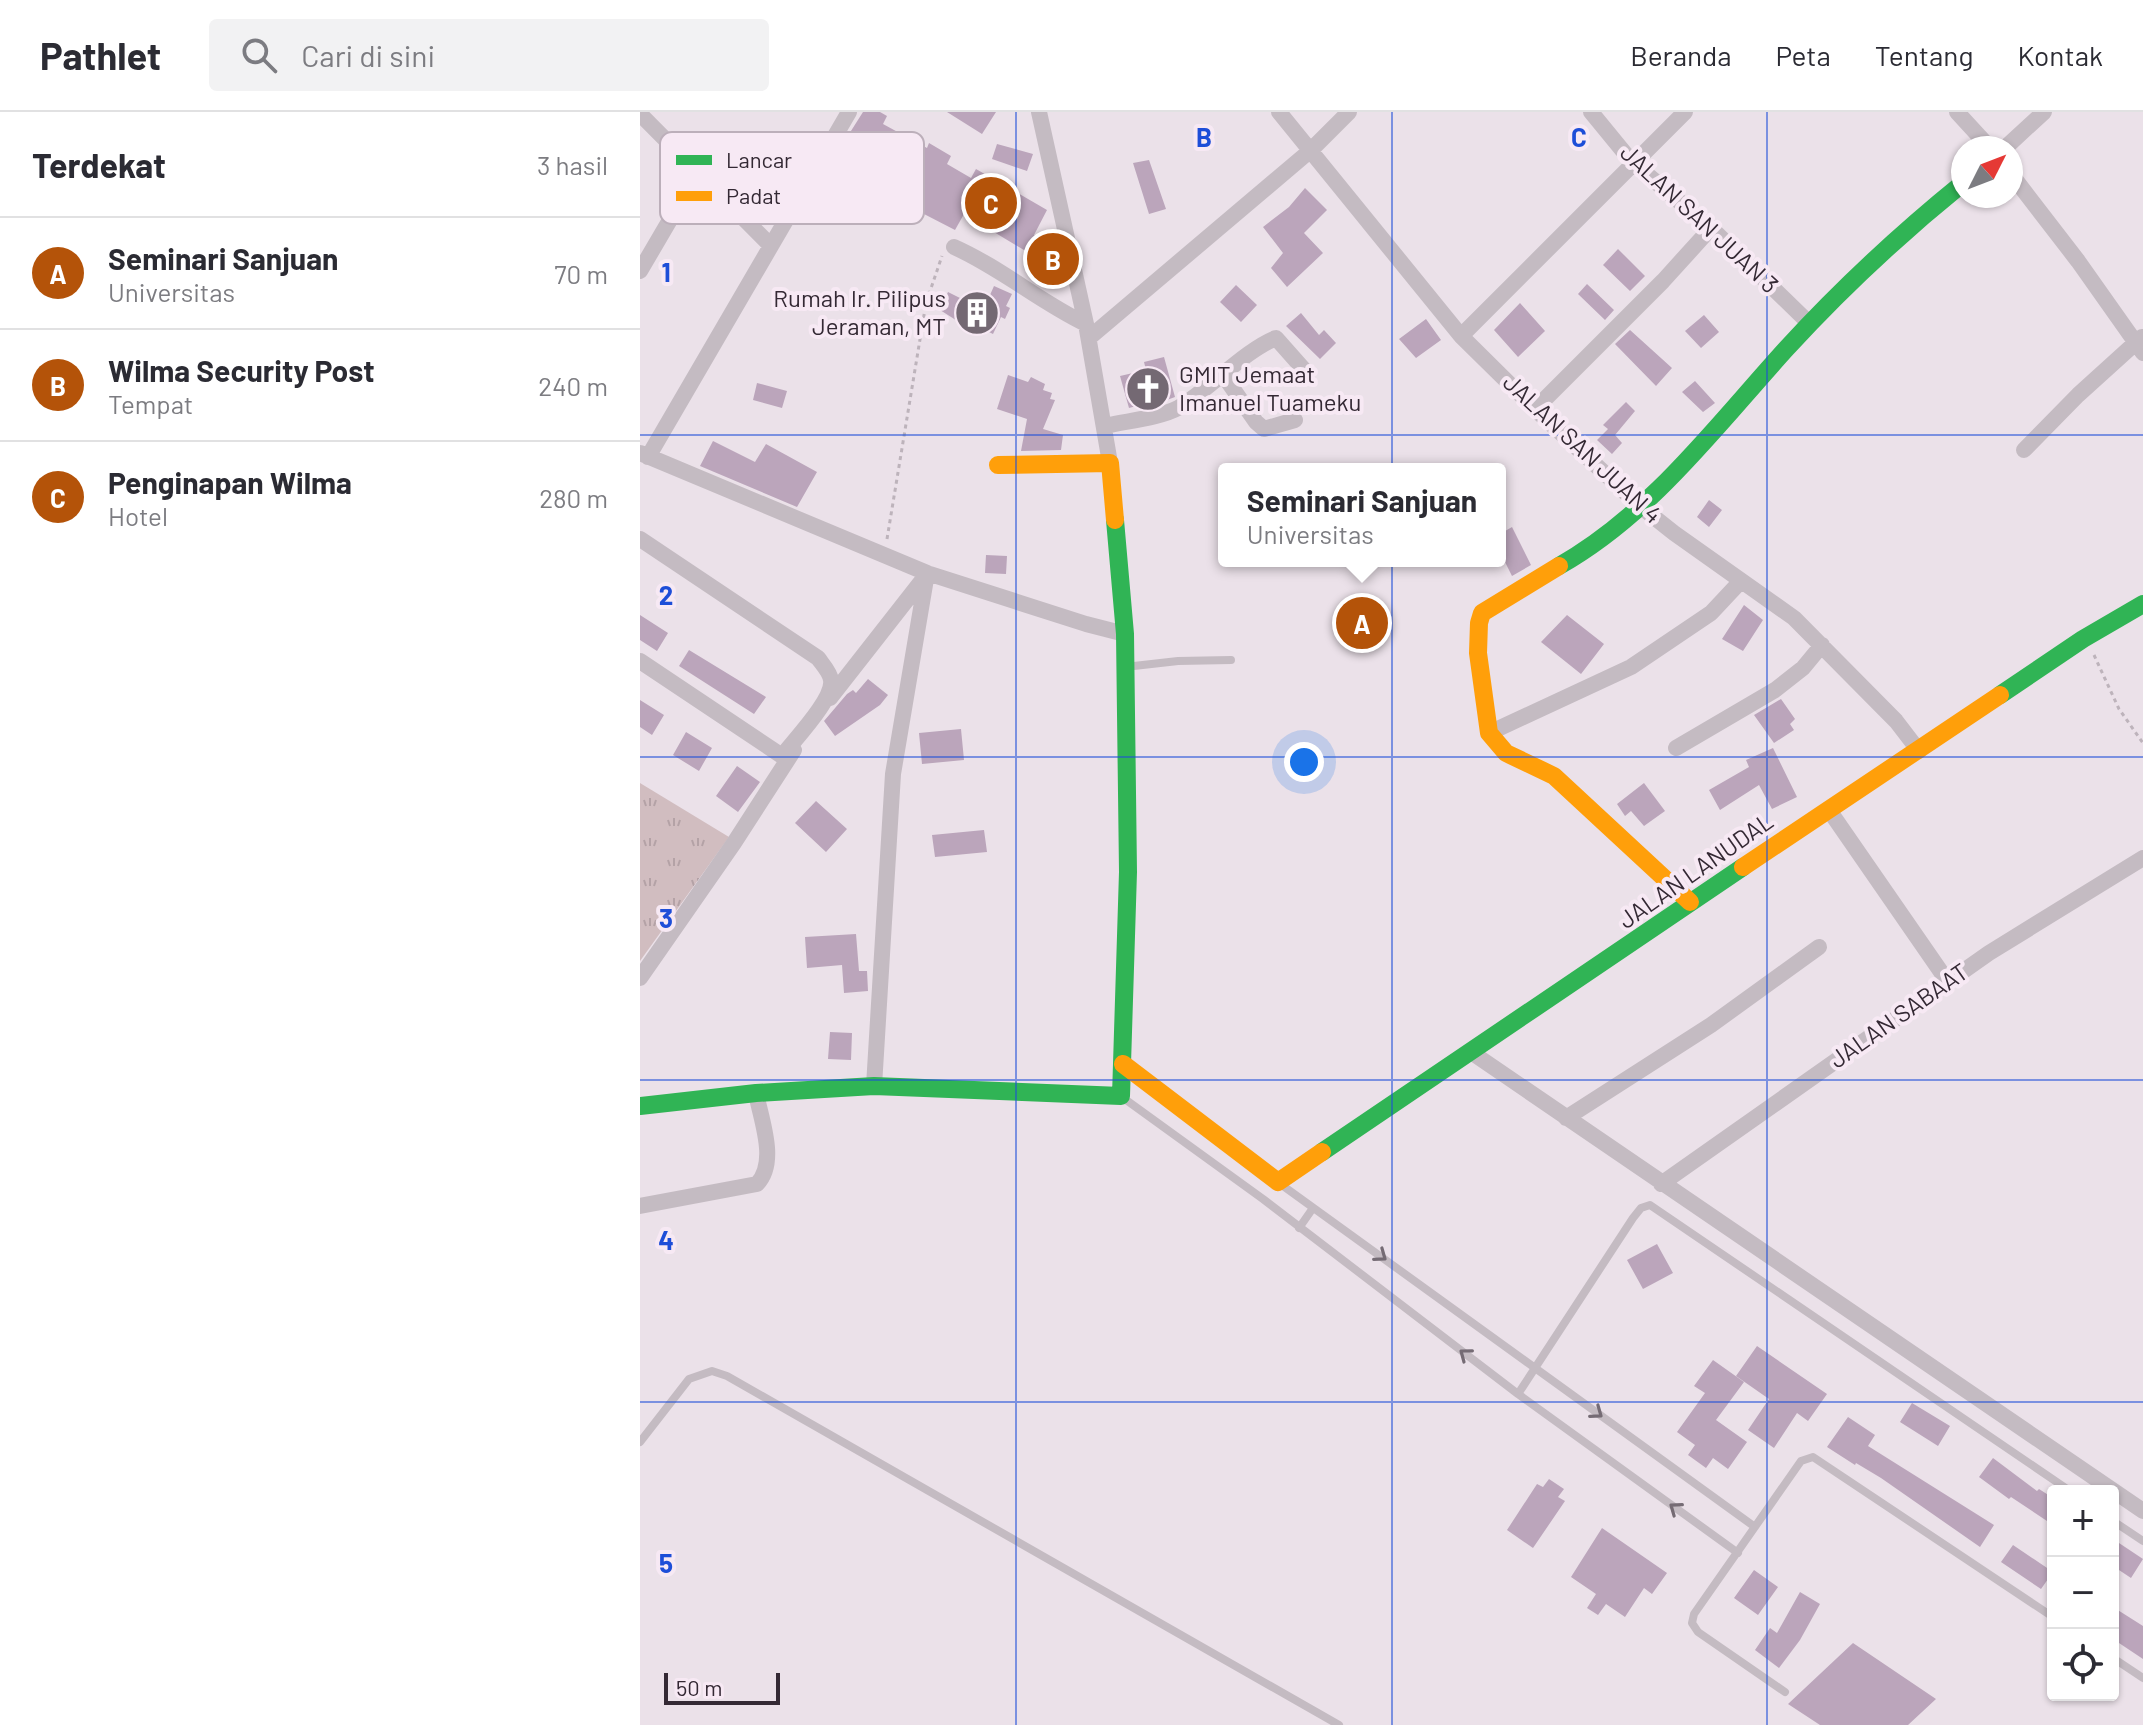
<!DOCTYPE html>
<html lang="id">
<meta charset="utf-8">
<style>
body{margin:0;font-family:Barlow,sans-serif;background:#f2f2f3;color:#2b2b33}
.controls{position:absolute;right:24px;bottom:24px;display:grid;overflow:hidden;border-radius:8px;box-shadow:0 2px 6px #0004}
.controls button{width:72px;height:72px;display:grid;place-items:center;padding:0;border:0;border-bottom:2px solid #e1e1e2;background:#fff;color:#2b2b33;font:40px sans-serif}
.compass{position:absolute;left:1311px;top:24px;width:72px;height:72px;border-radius:50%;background:#fff;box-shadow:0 2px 6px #0004;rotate:48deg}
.scale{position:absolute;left:24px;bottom:20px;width:116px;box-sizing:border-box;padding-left:8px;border:4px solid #342934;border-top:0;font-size:22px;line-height:28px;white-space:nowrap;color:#342934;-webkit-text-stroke:6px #f7e9f4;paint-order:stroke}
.you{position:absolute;left:664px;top:650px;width:28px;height:28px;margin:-20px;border:6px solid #fff;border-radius:50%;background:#1a73e8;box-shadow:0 0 0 12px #1a73e833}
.badge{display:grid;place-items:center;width:52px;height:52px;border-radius:50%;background:#b45309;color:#fff;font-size:26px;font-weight:700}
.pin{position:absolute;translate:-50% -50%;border:4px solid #fff;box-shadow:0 2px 8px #0006}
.popup{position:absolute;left:578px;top:351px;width:288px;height:104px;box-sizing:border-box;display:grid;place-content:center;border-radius:8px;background:#fff;filter:drop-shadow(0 2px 6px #0005);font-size:26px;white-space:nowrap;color:#7c7c81}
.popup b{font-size:30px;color:#2b2b33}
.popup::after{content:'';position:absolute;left:50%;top:100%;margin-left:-16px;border:16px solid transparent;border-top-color:#fff}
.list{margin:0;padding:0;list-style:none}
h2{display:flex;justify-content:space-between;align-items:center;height:104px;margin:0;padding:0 32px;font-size:34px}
h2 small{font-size:26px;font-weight:400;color:#7c7c81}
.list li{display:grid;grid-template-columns:52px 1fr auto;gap:24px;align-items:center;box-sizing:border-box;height:112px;padding:0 32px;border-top:2px solid #e1e1e2}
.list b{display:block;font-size:30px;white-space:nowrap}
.list p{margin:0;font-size:26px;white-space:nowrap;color:#7c7c81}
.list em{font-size:26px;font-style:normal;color:#7c7c81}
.icon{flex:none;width:44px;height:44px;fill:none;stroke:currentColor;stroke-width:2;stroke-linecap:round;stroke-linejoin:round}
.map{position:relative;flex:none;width:1503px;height:1613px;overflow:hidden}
header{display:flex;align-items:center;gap:48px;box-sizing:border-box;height:112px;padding:0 40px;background:#fff;border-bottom:2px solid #e1e1e2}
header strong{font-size:38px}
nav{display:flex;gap:44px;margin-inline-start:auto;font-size:28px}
.search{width:560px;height:72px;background:#f2f2f3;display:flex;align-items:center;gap:20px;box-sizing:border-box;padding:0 28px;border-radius:8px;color:#7c7c81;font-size:30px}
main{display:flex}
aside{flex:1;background:#fff}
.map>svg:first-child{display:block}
.grass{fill:url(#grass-tufts)}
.building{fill:#bba5bb}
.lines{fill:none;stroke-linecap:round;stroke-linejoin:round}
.path{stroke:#bdb3bb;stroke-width:3;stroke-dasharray:4 4;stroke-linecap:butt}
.lane{stroke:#c4bbc2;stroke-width:8}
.street{stroke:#c4bbc2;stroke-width:16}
.fast{stroke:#30b455;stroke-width:18}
.slow{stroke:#ff9f0a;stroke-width:18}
.oneway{stroke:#756b74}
.grid{fill:none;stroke:#1d4ed8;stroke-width:2;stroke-opacity:0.55}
.labels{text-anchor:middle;stroke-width:8;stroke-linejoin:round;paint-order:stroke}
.street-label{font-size:24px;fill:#342934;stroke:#f7e9f4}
.poi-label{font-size:24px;fill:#342934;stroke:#f7e9f4;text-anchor:end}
.key{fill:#f7e9f4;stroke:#bcafba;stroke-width:2}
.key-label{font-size:22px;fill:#342934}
.grid-label{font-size:26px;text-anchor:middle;font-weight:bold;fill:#1d4ed8;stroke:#f7e9f4;stroke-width:8;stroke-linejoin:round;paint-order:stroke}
</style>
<header>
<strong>Pathlet</strong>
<div class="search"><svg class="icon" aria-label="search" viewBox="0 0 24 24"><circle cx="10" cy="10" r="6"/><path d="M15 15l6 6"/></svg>Cari di sini</div>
<nav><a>Beranda</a><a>Peta</a><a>Tentang</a><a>Kontak</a></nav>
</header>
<main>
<aside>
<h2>Terdekat<small>3 hasil</small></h2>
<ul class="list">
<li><span class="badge">A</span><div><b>Seminari Sanjuan</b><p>Universitas</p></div><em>70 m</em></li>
<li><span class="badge">B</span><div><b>Wilma Security Post</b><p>Tempat</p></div><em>240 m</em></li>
<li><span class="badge">C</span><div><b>Penginapan Wilma</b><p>Hotel</p></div><em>280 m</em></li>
</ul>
</aside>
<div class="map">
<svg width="1503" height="1613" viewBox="0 0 1503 1613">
<defs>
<pattern id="grass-tufts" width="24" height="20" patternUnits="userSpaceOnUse" patternTransform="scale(2)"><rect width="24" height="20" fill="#d1bdc0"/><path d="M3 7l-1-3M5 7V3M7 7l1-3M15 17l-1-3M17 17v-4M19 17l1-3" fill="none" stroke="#b4a2a6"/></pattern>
</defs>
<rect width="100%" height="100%" fill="#ebe1e9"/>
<path class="grass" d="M0,671L89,725L0,849Z"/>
<path class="building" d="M223,0H240L247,4L243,12L287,36L289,31L311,44L307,52L331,66L336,57L407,98L394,123L420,145L414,156L324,102L315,118L284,102L282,105L242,81L254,60L204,30Z
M307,0H356L342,22Z
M357,32L393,42L387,59L352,47Z
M509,48L526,97L509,102L493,51Z
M665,76L687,98L664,121L683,141L647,175L631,156L643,141L623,115L649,95Z
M978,137L1005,164L990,179L963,153Z
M947,172L974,198L965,208L938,182Z
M596,173L617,193L601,210L580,190Z
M354,174L372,182L366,194L370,196L365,207L361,205L353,222L333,212L330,217L300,198L308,180L320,186L325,182L346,192Z
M880,191L905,219L878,245L854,218Z
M661,201L679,223L684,218L696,231L680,247L646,214Z
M1064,203L1079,220L1061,236L1045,219Z
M786,207L801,228L776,246L759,227Z
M990,218L1032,256L1016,274L975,232Z
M524,245L535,285L516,292L515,289L489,296L480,264L506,258L504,250Z
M368,263L388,270L391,265L405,272L403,278L412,281L410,287L415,288L403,317L423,323L421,338L381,339L387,307L357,297Z
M1055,269L1075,291L1063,300L1042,280Z
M117,271L147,279L142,296L113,288Z
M986,290L995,299L975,323L982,331L972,342L957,328L968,317L963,313Z
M73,329L115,350L126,332L177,360L157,395L60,354Z
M1069,388L1082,398L1069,415L1057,405Z
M872,415L891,453L872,464L860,440V422Z
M346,443L367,444L366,462L345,461Z
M1104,493L1123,508L1103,539L1082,527Z
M0,503L28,521L17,539L0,528Z
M927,503L964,532L941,562L901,530Z
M49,538L126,585L114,602L39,554Z
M228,567L248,583L240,593L195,624L184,609L207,582L213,578L216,581Z
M1141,587L1155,607L1150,612L1154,618L1134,631L1114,603Z
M0,588L24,603L12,623L0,615Z
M321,617L324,648L282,652L279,621Z
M46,620L72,636L59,659L33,643Z
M1133,636L1157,685L1132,697L1119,673L1080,698L1069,678L1109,655L1106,648Z
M97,654L120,670L98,700L76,684Z
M1004,671L1025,699L1004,714L991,699L985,704L977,692Z
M176,689L207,717L186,740L155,711Z
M344,718L347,740L295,745L292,723Z
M216,822L219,859H227L228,879L204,881L202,853L167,856L165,825Z
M190,920L212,921L211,948L188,947Z
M1017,1132L1033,1161L1003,1177L987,1148Z
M1117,1234L1187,1282L1168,1309L1157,1301L1134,1336L1108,1318L1129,1287L1096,1264Z
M1073,1248L1104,1270L1076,1308L1107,1330L1088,1357L1073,1346L1066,1356L1048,1343L1055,1333L1037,1320L1065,1281L1054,1274Z
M1272,1291L1310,1314L1298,1334L1260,1310Z
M1208,1305L1235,1323L1228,1334L1354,1413L1340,1435L1241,1366L1216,1351L1215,1353L1187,1335Z
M1353,1346L1397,1379L1399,1377L1413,1386V1413L1371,1385L1369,1387L1339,1365Z
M909,1367L924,1377L918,1385L925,1389L893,1436L867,1418L897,1372L903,1375Z
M962,1416L1027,1461L1012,1482L1004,1476L985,1505L966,1492L958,1503L947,1496L956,1482L931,1465Z
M1473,1427L1503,1447L1491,1466L1473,1454Z
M1373,1433L1413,1460L1401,1477L1361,1450Z
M1114,1458L1138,1475L1118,1503L1094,1486Z
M1160,1480L1180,1492L1160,1528L1139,1556L1115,1538L1130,1516L1137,1521Z
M1473,1495L1503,1514V1547L1473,1527Z
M1213,1531L1296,1587L1268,1613H1180L1148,1592Z"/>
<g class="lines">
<path class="path" d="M247,427L286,191L302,144
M1454,543L1479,597L1503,631"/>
<path class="lane" d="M485,555L538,549L591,548
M482,985L623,1087L878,1282L1098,1441
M639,1071L1115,1415
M659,1116L673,1096
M878,1282L993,1106L1001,1096L1010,1093L1430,1379
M0,1330L49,1267L72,1259L87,1264L699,1613
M1473,1409L1503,1429
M1473,1546L1503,1566
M1145,1580L1058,1520L1052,1511L1054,1502L1161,1349L1173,1345L1413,1505"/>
<path class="street" d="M399,0L446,212L470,351
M639,0L821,224L895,297L1000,394L1034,421L1154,506L1256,609L1279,639
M951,0L992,50L1071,116L1170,212
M1317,0L1350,36
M0,2L130,133
M1365,36L1404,0
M1371,62L1438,149L1503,241
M314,135C361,156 400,190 446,212
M0,159L58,60
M821,224L1045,0
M449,226L671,38L709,0
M584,264L616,310L624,317L655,308
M895,297L1023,169L1071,116
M465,314C485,309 520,306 538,296C571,276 604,239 636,226L667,261
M1384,338L1438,283L1502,225
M0,341L287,461L446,512L485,522
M8,345L209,0
M0,427L178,546C183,553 190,560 191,568C194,587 154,628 142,644L0,549
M190,586L284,466
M849,621L991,555L1071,501L1100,470
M1036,636L1135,578L1163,556L1182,533
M1189,698L1308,870
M0,866L94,731L154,638
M831,940L1503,1399
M234,974L253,662L287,461
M926,1006L1071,913L1179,835
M1021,1072L1349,841L1503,746
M0,1094L117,1072C138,1050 121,1008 116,981"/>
<path class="fast" d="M919,454C1011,402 1076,314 1146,237C1201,177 1260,122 1323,71
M1360,583L1443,527L1503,492
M0,994L116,981L234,974L481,984L488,760L485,522L475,408
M682,1040L1103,755"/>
<path class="slow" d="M358,353L470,351L475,408
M919,454L842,501L839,511L838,541L849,621L866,641L914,664L1050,790
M1103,755L1360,583
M483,952L638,1070L682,1040"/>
</g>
<defs><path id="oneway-chevron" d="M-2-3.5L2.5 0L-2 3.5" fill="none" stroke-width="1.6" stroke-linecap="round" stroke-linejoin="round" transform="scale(2)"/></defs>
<g class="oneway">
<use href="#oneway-chevron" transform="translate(741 1144) rotate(36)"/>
<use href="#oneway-chevron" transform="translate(825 1242) rotate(-143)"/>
<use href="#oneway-chevron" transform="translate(957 1301) rotate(36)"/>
<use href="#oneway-chevron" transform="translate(1035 1396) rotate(-144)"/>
</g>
<path class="grid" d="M376,0V1613M752,0V1613M1127,0V1613M0,323H1503M0,645H1503M0,968H1503M0,1290H1503"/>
<defs>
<g id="building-disc" transform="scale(2.3)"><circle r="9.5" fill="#746973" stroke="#f7e9f4"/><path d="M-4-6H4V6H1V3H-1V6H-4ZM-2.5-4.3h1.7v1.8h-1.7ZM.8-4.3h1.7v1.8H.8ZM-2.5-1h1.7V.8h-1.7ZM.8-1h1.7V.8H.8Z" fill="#fff"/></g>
<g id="church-disc" transform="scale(2.3)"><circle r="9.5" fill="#746973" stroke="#f7e9f4"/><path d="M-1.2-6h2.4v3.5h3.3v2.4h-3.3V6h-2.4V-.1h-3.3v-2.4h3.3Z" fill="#fff"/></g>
</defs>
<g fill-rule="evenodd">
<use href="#building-disc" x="337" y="201"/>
<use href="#church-disc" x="508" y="277"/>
</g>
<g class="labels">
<g class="street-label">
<text transform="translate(1059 107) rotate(43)" y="8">JALAN SAN JUAN 3</text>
<text transform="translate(942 337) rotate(43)" y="8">JALAN SAN JUAN 4</text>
<text transform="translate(1056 759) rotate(-35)" y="8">JALAN LANUDAL</text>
<text transform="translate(1259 904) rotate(-35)" y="8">JALAN SABAAT</text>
</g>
<g class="poi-label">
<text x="306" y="195">Rumah Ir. Pilipus<tspan x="306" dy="28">Jeraman, MT</tspan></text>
<text x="539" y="271" text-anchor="start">GMIT Jemaat<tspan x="539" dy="28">Imanuel Tuameku</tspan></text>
</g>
</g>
<rect x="20" y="20" width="264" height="92" rx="12" class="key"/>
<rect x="36" y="43" width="36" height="10" fill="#30b455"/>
<rect x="36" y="79" width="36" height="10" fill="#ff9f0a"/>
<g class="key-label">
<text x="86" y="56">Lancar</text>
<text x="86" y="92">Padat</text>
</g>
<g class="grid-label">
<text x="564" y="35">B</text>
<text x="939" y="35">C</text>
<text x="26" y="170">1</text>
<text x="26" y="493">2</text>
<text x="26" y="816">3</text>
<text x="26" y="1138">4</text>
<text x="26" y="1461">5</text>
</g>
</svg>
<div class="controls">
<button>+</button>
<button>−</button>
<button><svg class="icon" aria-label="locate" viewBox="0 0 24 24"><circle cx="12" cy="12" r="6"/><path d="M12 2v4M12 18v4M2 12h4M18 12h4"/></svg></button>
</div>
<svg class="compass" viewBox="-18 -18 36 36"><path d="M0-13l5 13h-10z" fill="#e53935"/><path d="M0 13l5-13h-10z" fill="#7c7c81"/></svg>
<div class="scale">50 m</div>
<div class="you"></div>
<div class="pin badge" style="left:722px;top:511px">A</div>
<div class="popup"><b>Seminari Sanjuan</b>Universitas</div>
<div class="pin badge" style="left:413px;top:147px">B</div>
<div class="pin badge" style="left:351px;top:91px">C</div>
</div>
</main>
